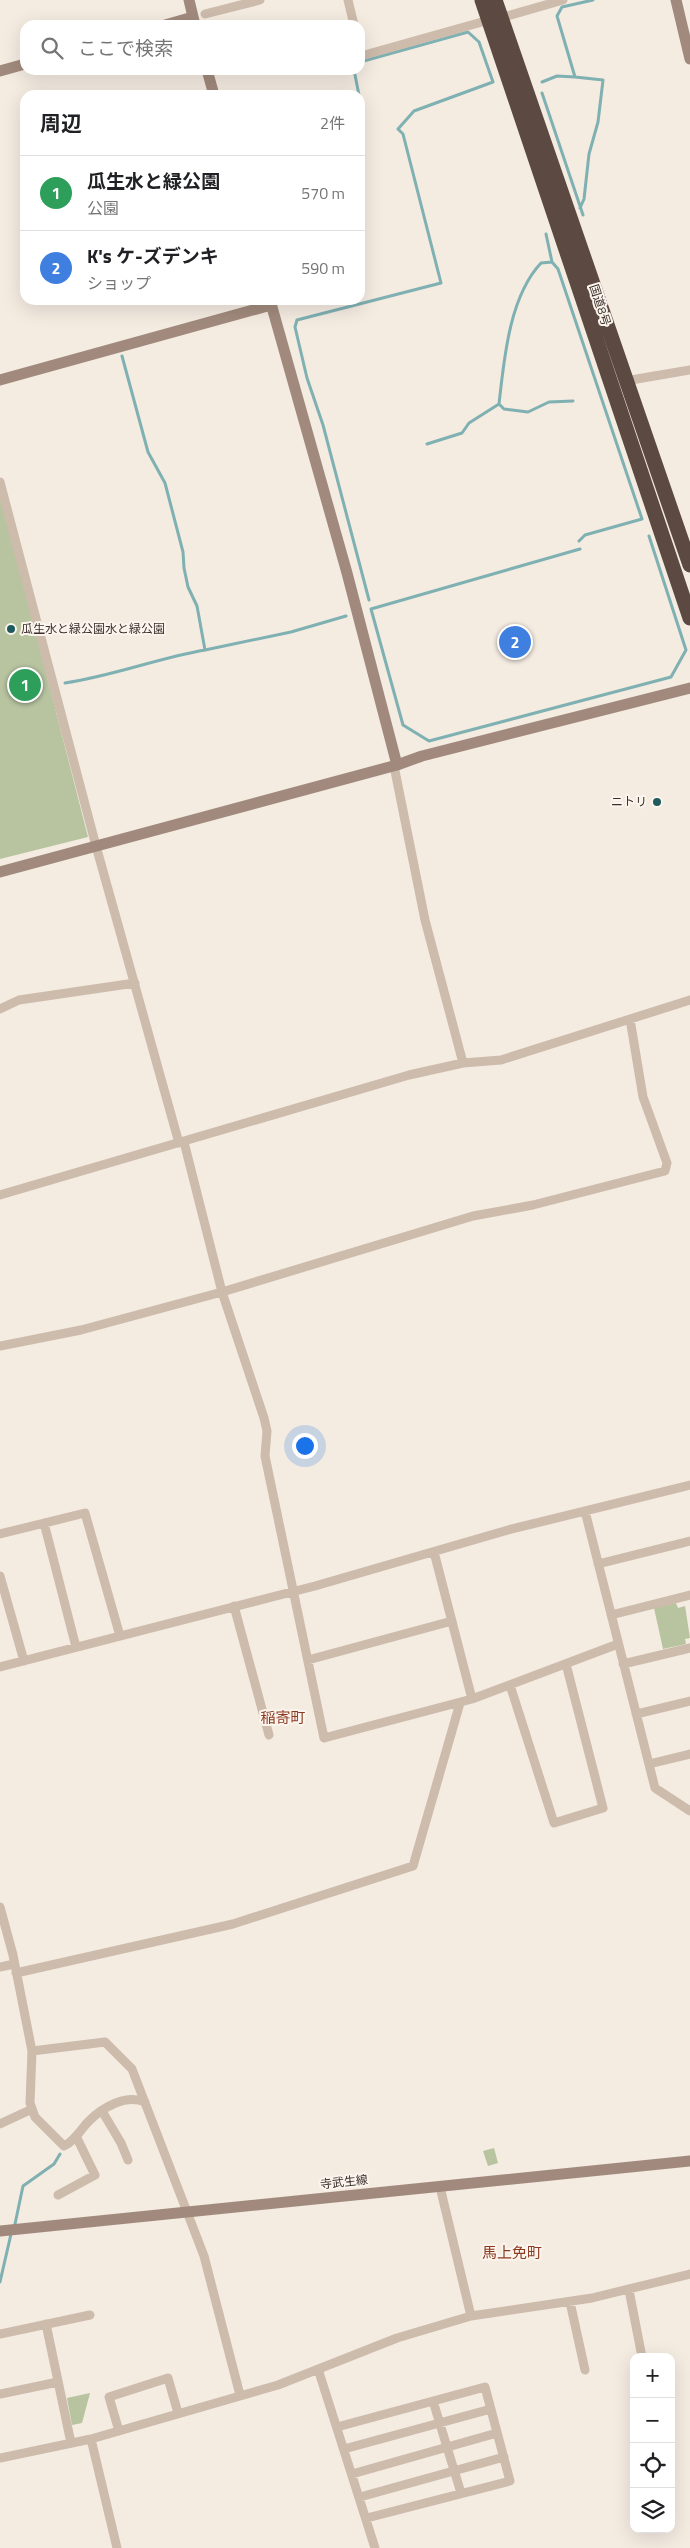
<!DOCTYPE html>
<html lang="ja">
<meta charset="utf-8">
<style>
body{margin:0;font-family:"Titillium Web","Noto Sans JP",sans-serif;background:#f2f2f2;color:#202124}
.controls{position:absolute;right:15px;bottom:15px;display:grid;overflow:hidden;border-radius:10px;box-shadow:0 5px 20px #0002}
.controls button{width:45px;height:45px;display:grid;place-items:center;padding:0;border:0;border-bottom:1px solid #e0e0e0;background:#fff;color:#202124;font:25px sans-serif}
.you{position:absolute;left:304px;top:1445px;width:18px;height:18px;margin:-12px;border:4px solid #fff;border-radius:50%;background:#1a73e8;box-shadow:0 0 0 8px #1a73e833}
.badge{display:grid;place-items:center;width:32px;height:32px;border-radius:50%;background:#1f5a5e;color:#fff;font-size:16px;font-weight:700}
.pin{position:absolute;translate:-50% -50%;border:2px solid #fff;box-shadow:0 1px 5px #0006}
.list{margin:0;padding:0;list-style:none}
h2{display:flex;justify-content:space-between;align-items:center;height:65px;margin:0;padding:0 20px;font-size:21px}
h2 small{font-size:16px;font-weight:400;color:#757577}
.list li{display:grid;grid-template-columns:32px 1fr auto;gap:15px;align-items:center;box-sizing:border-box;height:75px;padding:0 20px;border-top:1px solid #e0e0e0}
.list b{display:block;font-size:19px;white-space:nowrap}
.list p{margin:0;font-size:16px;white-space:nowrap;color:#757577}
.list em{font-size:16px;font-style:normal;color:#757577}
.icon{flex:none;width:28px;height:28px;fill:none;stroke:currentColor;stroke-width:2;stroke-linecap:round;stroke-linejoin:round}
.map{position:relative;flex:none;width:690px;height:2548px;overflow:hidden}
.search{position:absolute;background:#fff;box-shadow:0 5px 20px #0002;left:20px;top:20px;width:345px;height:55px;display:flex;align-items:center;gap:12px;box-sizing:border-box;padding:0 18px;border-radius:15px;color:#757577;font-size:19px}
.panel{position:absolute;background:#fff;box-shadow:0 5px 20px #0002;left:20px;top:90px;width:345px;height:215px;border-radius:15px}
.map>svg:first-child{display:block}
.green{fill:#b8c4a0}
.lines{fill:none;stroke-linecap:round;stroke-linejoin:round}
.stream{stroke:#7fb0b2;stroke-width:3}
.street{stroke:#cdbbac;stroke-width:9}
.secondary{stroke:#a18a7d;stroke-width:11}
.highway{stroke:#5c4a42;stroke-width:15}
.poi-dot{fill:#1f5a5e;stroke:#fbf5ee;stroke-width:2}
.labels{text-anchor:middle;stroke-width:4;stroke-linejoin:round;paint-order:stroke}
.street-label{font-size:12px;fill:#3b302b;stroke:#fbf5ee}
.poi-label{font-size:12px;fill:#3b302b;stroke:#fbf5ee;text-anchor:start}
.quarter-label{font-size:15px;fill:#8c3b22;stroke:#fbf5ee}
</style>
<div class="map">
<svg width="690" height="2548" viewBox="0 0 690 2548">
<rect width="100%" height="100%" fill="#f4ebe1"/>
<path class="green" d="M0,492L88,837L0,859Z
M676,1603L678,1608L685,1606L690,1638L685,1639L686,1644L663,1649L654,1608Z
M494,2148L498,2163L488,2166L483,2151Z
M90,2393L82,2423L72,2425L67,2398Z"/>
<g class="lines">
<path class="stream" d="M360,62L468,32L479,42L493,82L414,111L398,129L403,134L441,283L297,320L295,327L307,378L323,425L369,600
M354,70L359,95
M575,77L603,80L598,122L589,154L584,199L580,208
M542,82L557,76L575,77L557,16L562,7L593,0
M542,93L583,215
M360,98L363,111L360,112
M546,234L552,262L558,269L642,519L585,535L579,541
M499,404L504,409L528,412L549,402L573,401
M427,444L462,433L469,423L499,404C504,360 509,297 541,263L552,262
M580,549L371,609L403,725L429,741L671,677L686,650L649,536
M205,650L291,632L346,616
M65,683C113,676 158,658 205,650L197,606L188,587L184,568L183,552L165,483L148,452L122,356
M15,2224L23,2186L54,2164L60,2154
M0,2282L11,2234"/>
<path class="street" d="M348,0L354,25
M205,14L260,0
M500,18L563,0
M360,53L361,56L489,20
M625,381L690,370
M0,482L96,846L179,1143
M394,766L425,920L463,1063
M0,1009L19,1000L135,983
M184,1142L222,1292L264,1418L267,1431L265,1456L324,1738L472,1699L618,1644
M0,1195L409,1075L463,1063L501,1060L690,1000
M0,1346L81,1330L222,1292L473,1216L533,1205L665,1171L667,1163L643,1097L630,1019
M585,1511L655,1788L690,1811
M44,1523L76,1647
M0,1534L85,1513L120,1636
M434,1552L472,1699
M598,1564L690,1541
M0,1576L24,1661
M234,1606L269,1735
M611,1615L690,1595
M308,1660L452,1621
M623,1664L690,1648
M0,1667L315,1586L508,1530L690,1485
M510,1685L554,1823L603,1808L566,1664
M636,1714L690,1701
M649,1764L690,1754
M0,1907L13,1955L32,2051L30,2103L35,2117L64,2146C75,2141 80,2130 89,2121C103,2107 126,2094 145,2102
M0,1967L14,1964
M16,1973L233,1924L413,1866L460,1703
M32,2051L105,2042L132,2069L204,2256L240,2395
M102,2111L121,2143L128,2160
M0,2124L32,2109
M440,2187L471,2316
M58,2195L95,2175L76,2136
M629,2290L642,2357
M570,2302L585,2370
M46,2324L71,2443
M0,2334L90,2315
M318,2369L375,2548
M0,2394L58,2382
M433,2401L461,2493
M337,2427L485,2387L510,2481L367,2518
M119,2431L109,2397L168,2378L178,2413
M91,2439L117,2548
M344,2449L491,2409
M0,2458L91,2439L278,2385L397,2338L471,2316L592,2298L690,2274
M352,2474L497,2433
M360,2497L504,2457"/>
<path class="secondary" d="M189,0L195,25
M676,0L690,59
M165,25L193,17
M207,70L214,95
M0,71L25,64
M270,300L347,573L397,765
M0,380L271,305
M0,872L397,765L422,756L690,688
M0,2231L690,2161"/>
<path class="highway" d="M482,0L690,618
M495,0L690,565"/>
</g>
<g class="poi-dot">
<circle cx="11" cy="629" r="5"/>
<circle cx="657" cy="802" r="5"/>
</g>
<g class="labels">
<g class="street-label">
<text transform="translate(600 305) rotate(72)" y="4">国道8号</text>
<text transform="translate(344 2182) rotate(-6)" y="4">寺武生線</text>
</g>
<g class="poi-label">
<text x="21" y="633">瓜生水と緑公園水と緑公園</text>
<text x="647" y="806" text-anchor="end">ニトリ</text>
</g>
<g class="quarter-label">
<text x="283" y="1723">稲寄町</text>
<text x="512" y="2258">馬上免町</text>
</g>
</g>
</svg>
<div class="controls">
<button>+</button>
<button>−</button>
<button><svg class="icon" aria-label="locate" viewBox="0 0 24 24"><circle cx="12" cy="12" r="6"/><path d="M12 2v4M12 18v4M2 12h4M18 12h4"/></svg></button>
<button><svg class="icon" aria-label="layers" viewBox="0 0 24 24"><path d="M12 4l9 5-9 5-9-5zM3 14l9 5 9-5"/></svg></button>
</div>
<div class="you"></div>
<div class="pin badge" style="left:25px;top:685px;background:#2e9e5b">1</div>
<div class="pin badge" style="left:515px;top:642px;background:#3f7fe0">2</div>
<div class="search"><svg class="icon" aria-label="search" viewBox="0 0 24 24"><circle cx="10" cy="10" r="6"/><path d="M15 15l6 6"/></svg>ここで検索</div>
<section class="panel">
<h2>周辺<small>2件</small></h2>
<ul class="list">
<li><span class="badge" style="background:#2e9e5b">1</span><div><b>瓜生水と緑公園</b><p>公園</p></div><em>570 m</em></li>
<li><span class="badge" style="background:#3f7fe0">2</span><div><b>K's ケ-ズデンキ</b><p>ショップ</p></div><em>590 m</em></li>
</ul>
</section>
</div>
